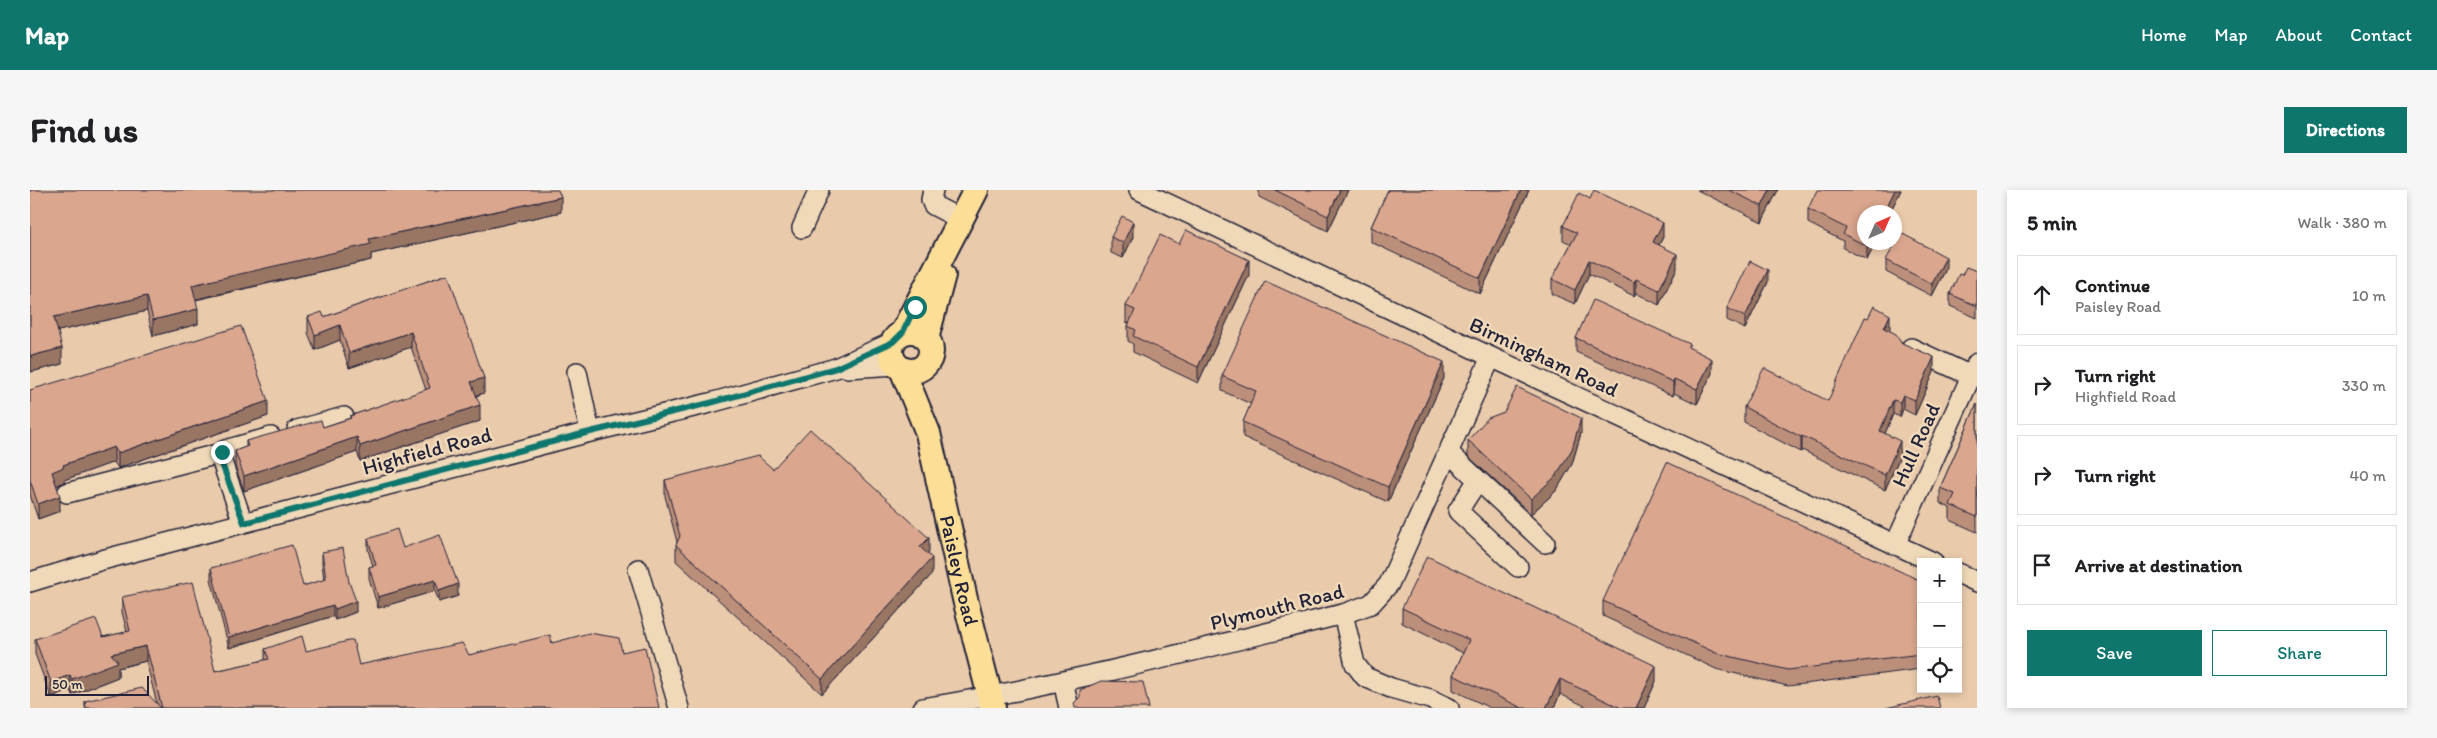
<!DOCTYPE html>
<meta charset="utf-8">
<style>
body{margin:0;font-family:Itim,sans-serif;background:#f6f6f6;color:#202124}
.controls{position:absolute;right:15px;bottom:15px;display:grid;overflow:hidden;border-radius:0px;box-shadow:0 2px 8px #0003}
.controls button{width:45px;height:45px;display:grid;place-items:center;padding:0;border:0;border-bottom:1px solid #e0e0e0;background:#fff;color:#202124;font:25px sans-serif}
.compass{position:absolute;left:1827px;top:15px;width:45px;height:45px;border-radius:50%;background:#fff;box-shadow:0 2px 8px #0003;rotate:45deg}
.scale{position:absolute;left:15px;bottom:12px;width:104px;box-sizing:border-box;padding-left:5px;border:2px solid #22223b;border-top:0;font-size:14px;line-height:18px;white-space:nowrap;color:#22223b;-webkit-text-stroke:4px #efd9b8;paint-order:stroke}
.stop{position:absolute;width:15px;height:15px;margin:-11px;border:4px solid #0f766e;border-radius:50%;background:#fff}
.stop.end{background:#0f766e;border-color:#fff;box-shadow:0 1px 5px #0008}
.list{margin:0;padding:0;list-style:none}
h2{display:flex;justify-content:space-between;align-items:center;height:65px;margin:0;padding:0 20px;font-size:21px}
h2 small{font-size:16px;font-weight:400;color:#757577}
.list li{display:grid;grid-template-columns:32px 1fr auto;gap:15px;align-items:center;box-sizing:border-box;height:80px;margin:0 10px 10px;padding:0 10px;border:1px solid #e0e0e0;border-radius:0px}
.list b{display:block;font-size:19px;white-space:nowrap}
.list p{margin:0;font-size:16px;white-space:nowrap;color:#757577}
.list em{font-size:16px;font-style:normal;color:#757577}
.actions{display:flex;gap:10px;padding:15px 20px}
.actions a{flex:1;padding:11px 0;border:1px solid #0f766e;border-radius:0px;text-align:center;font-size:18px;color:#0f766e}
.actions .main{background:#0f766e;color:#fff}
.icon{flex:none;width:28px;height:28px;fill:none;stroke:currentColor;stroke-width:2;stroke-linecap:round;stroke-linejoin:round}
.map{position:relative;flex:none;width:1947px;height:518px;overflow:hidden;border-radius:0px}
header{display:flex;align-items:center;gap:30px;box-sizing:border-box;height:70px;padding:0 25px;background:#0f766e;color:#fff}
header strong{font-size:24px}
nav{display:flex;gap:28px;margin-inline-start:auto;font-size:18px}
.intro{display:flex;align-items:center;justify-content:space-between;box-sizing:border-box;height:120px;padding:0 30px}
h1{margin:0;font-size:35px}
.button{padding:12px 22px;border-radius:0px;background:#0f766e;color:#fff;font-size:18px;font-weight:700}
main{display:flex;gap:30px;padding:0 30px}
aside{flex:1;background:#fff;border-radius:0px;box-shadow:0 2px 8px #0003}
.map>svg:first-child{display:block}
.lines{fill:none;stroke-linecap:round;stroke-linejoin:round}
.minor-casing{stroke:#22223b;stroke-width:22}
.major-casing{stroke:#22223b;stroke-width:28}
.minor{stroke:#efd9b8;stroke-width:19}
.major{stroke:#fcde96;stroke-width:24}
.wall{fill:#bb8f7a;stroke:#22223b}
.shaded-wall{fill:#997463;stroke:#22223b}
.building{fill:#daa68e;stroke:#22223b}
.route{stroke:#0f766e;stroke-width:6}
.labels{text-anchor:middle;stroke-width:5;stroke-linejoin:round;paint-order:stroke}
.street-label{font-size:21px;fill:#22223b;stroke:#efd9b8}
</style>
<header>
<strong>Map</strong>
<nav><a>Home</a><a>Map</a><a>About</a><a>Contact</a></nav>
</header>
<div class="intro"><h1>Find us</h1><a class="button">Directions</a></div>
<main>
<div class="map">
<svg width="1947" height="518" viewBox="0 0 1947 518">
<rect width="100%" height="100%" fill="#e9caab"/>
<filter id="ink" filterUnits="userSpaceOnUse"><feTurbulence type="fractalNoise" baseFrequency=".02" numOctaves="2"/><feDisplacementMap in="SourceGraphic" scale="10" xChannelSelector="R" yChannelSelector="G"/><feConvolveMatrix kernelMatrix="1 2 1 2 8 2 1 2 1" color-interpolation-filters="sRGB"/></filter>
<g filter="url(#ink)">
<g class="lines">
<g class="minor-casing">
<path id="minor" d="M903,0L901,10L903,15L932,30
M1109,0L1461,167L1903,372
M772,38L789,0
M1881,158L1941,186
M817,178L867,175
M547,182L560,242
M267,240L314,227
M1418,262L1515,353
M189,266L195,260L241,247
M1448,290L1428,321L1488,377
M37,303L184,265L191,269L213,333
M1865,355L1947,173
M608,379L649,518
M1928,383L1947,392
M0,392L72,370L255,322L552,244L680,213L806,178L863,152
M1313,424L1325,474L1335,487L1361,498L1400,509L1419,518
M1033,491L1039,518
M893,518C1035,495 1174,458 1313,424L1341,414L1359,394L1461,167"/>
</g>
<g class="major-casing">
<g id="major">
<circle cx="881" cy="161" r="20"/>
<path d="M873,142L946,0"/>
<path d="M896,149L913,85"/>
<path id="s1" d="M872,179L898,243L935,409L963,518"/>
</g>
</g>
<use href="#minor" class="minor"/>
<use href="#major" class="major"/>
</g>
<path class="wall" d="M0,0L531,22L341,64V70L166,110L168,134L123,146L117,121L28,141L32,174L1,182L0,178Z
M1229,0H1318L1298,41L1229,7Z
M1358,0H1499L1450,104L1341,52V37Z
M1667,0H1748L1732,32Z
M1871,0L1860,22H1834L1846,52L1837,70L1813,58V51L1778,33V19Z
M1533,36L1633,47L1629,55L1647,78L1629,115L1606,103L1604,106L1559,84L1545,114L1522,104V89L1541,54L1533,50Z
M1081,47H1103L1093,68L1081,63Z
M1149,54L1219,85L1168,193L1103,162V154L1098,151V136L1099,133L1096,132V116Z
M1856,70L1916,79L1902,106L1856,82Z
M1947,81V128L1920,116V104L1932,85Z
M418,84L454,203L446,206L450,231L330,271L327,262L214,301L205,276V261L216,257V251L293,237L320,228V226L396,200L381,157L319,178L310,150L285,160L278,143V127H294Z
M1738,92L1715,139L1697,130V118Z
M1860,140V141L1904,182L1885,225L1873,219L1870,227L1863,224L1855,243L1870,266L1855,300L1772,260L1771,262L1714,232V217L1798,211Z
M1546,148L1660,158L1682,183L1667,214L1644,203L1643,206L1546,162Z
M1192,186L1414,188L1358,312L1213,247V232L1221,214L1192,201Z
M0,200L238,226L88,278L84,272L34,290V292L26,296L30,321L8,329L0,305Z
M1947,214V342L1920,330V318L1910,313V298Z
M1551,243L1542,274L1526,301L1501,324L1438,266V250Z
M743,279L899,363L898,364L902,384L792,504L646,371V355L647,352L635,306V290Z
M338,349L373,358L428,406L409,412L405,401L348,418L339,388V377L343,376L338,360Z
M292,362L319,392L326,422L305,430L303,426L199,458L181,389V378L273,396L294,390L292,373Z
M1891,391V479L1758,496L1686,479L1573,426V411Z
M92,407L185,481L235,470V459L276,461L329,475L439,465L522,453L592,462L629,518H55V511L127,514L116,471L88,478V487L42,505L40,500L21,507L5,464V449L73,447L97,442L92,422Z
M1372,418L1626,491L1614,518H1559L1530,504L1524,518H1460L1423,500V485L1433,463L1372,433Z"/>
<path class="shaded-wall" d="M1310,0H1318L1298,41V26Z
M1491,0H1499L1450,104V88Z
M1740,0H1748L1732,32V16Z
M1865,0H1871L1860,22H1854Z
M531,7V22L341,64V70L162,110V95L339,49Z
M1103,32V47L1093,68V53Z
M1633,33V47L1623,66V52Z
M1839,52H1846L1837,70V56Z
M1647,64V78L1629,115V100Z
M1916,67V79L1902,106V94Z
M1219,70V85L1168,193V177Z
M1559,70V84L1545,114V100Z
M1738,80V92L1715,139V127Z
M1606,89V103L1604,106V92Z
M117,106V121L24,142V127Z
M168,119V134L123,146V130Z
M1860,125V140L1854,153V138Z
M310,135V150L285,160V145Z
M381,142V157L319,178V163Z
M32,158V174L1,182V166Z
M1904,167V182L1885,225V210Z
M1682,169V183L1667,214V199Z
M1414,172V188L1358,312V297Z
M454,188V203L441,207V192Z
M1644,189V203L1643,206V192Z
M1873,205V219L1870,227V212Z
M1863,210V224L1850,256V241Z
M238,211V226L88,278V263Z
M450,215V231L330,271V256Z
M1551,228V243L1542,274L1526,301L1501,324V309Z
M1772,246V260L1771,262V247Z
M327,247V262L214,301V286Z
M1870,251V266L1855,300V285Z
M84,257V272L34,290V292L22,298V282L33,275Z
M30,306V321L8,329V314Z
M899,348V363L890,372V357Z
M902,368V384L792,504V489Z
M405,390V401L348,418V407Z
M428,394V406L409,412V401Z
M326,411V422L305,430V419Z
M303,415V426L199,458V447Z
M116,456V471L88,478V487L42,505V489L81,464Z
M1626,476V491L1614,518H1606Z
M40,485V500L21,507V492Z
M1530,489V504L1524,518H1516Z"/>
<path class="building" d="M0,0H528L531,7L339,49L341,54L162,95L168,119L123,130L117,106L24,127L32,158L1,166L0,163Z
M1245,0H1310L1298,26Z
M1358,0H1491L1450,88L1341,37Z
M1564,0L1633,33L1623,52L1647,64L1629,100L1606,89L1604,92L1559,70L1545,100L1522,89L1547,43L1533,36L1549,3L1560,9Z
M1699,0H1740L1732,16Z
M1787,0H1865L1854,22H1834V52H1839L1837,56L1813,44L1816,38L1778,19Z
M1092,26L1103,32L1093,53L1081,47Z
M1156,40L1219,70L1168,177L1103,146L1106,140L1098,136L1105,120L1096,116L1130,45L1149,54Z
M1871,43L1916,67L1902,94L1856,70Z
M1720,71L1738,80L1715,127L1697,118Z
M1936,77L1947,81V116L1920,104L1929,84L1932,85Z
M418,84L454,188L441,192L450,215L330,256L327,247L214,286L205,261L218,256L216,251L291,230L293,237L321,228L320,226L400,198L381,142L319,163L310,135L285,145L278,127L292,122L294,127Z
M1235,91L1414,172L1358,297L1213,232L1226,201L1192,186Z
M1563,110L1660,154L1658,157L1682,169L1667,199L1644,189L1643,192L1546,148Z
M1844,116L1860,125L1854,138L1866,144L1872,153L1904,167L1885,210L1873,205L1870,212L1863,210L1850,241L1870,251L1855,285L1772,246L1771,247L1714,217L1734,178L1798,211L1835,127L1838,128Z
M211,136L238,211L88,263L84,257L33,275L34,277L22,282L30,306L8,314L0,290V200Z
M1487,197L1551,228L1542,259L1526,286L1501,309L1438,250L1458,228L1474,222Z
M1947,214V327L1920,315L1925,304L1910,298Z
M780,239L899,348L890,357L902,368L792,489L646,355L650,346L635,290L728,266L743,279Z
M1637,272L1891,391V464L1758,480L1686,463L1573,411Z
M367,339L373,358L410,345L428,394L409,401L405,390L348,407L339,377L346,375L338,349Z
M262,355L273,396L296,389L292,362L313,358L319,392L326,411L305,419L303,415L199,447L181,378Z
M1397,366L1626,476L1606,518H1591L1530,489L1516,518H1492L1423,485L1439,450L1372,418Z
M163,392L185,481L239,469L235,459L272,446L276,461L323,450L329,475L432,453L439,465L520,445L522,453L559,443L589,448L592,462L615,457L629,518H132L116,456L81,464L88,472L42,489L40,485L21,492L5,449L66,429L73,447L100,441L92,407Z
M1071,491L1113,492L1119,518H1045L1044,513L1050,507V500Z
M112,498L131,518H56L55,511Z
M1907,506L1910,518H1856Z"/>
</g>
<g class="lines" filter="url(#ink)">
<path class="route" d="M192,262L189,266L214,333L552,244L680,213L806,178L863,152L873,142L885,117"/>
</g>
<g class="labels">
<g class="street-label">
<text transform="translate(1514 167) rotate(25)" y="7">Birmingham Road</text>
<text transform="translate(1886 255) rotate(-66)" y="7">Hull Road</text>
<text transform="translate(397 261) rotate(-15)" y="7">Highfield Road</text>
<text dy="7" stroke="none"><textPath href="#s1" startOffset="210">Paisley Road</textPath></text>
<text transform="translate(1247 417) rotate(-14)" y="7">Plymouth Road</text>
</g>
</g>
</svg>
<div class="controls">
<button>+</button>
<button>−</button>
<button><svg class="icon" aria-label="locate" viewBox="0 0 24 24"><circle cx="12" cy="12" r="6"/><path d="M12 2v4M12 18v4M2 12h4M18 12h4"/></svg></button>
</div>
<svg class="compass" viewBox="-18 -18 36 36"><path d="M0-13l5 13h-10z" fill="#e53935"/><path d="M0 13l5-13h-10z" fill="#757577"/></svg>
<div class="scale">50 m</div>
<div class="stop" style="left:885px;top:117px"></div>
<div class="stop end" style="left:192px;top:262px"></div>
</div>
<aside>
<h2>5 min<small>Walk · 380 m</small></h2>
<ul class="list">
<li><svg class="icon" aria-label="ahead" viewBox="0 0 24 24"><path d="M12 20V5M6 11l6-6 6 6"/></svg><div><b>Continue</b><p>Paisley Road</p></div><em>10 m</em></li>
<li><svg class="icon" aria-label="right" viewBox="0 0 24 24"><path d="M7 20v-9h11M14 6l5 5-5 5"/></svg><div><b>Turn right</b><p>Highfield Road</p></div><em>330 m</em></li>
<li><svg class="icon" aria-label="right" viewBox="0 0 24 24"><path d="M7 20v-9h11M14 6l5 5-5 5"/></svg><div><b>Turn right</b></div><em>40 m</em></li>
<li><svg class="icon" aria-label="arrive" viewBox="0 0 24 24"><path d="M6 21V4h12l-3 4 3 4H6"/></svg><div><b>Arrive at destination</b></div></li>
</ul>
<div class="actions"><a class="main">Save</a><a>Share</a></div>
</aside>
</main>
